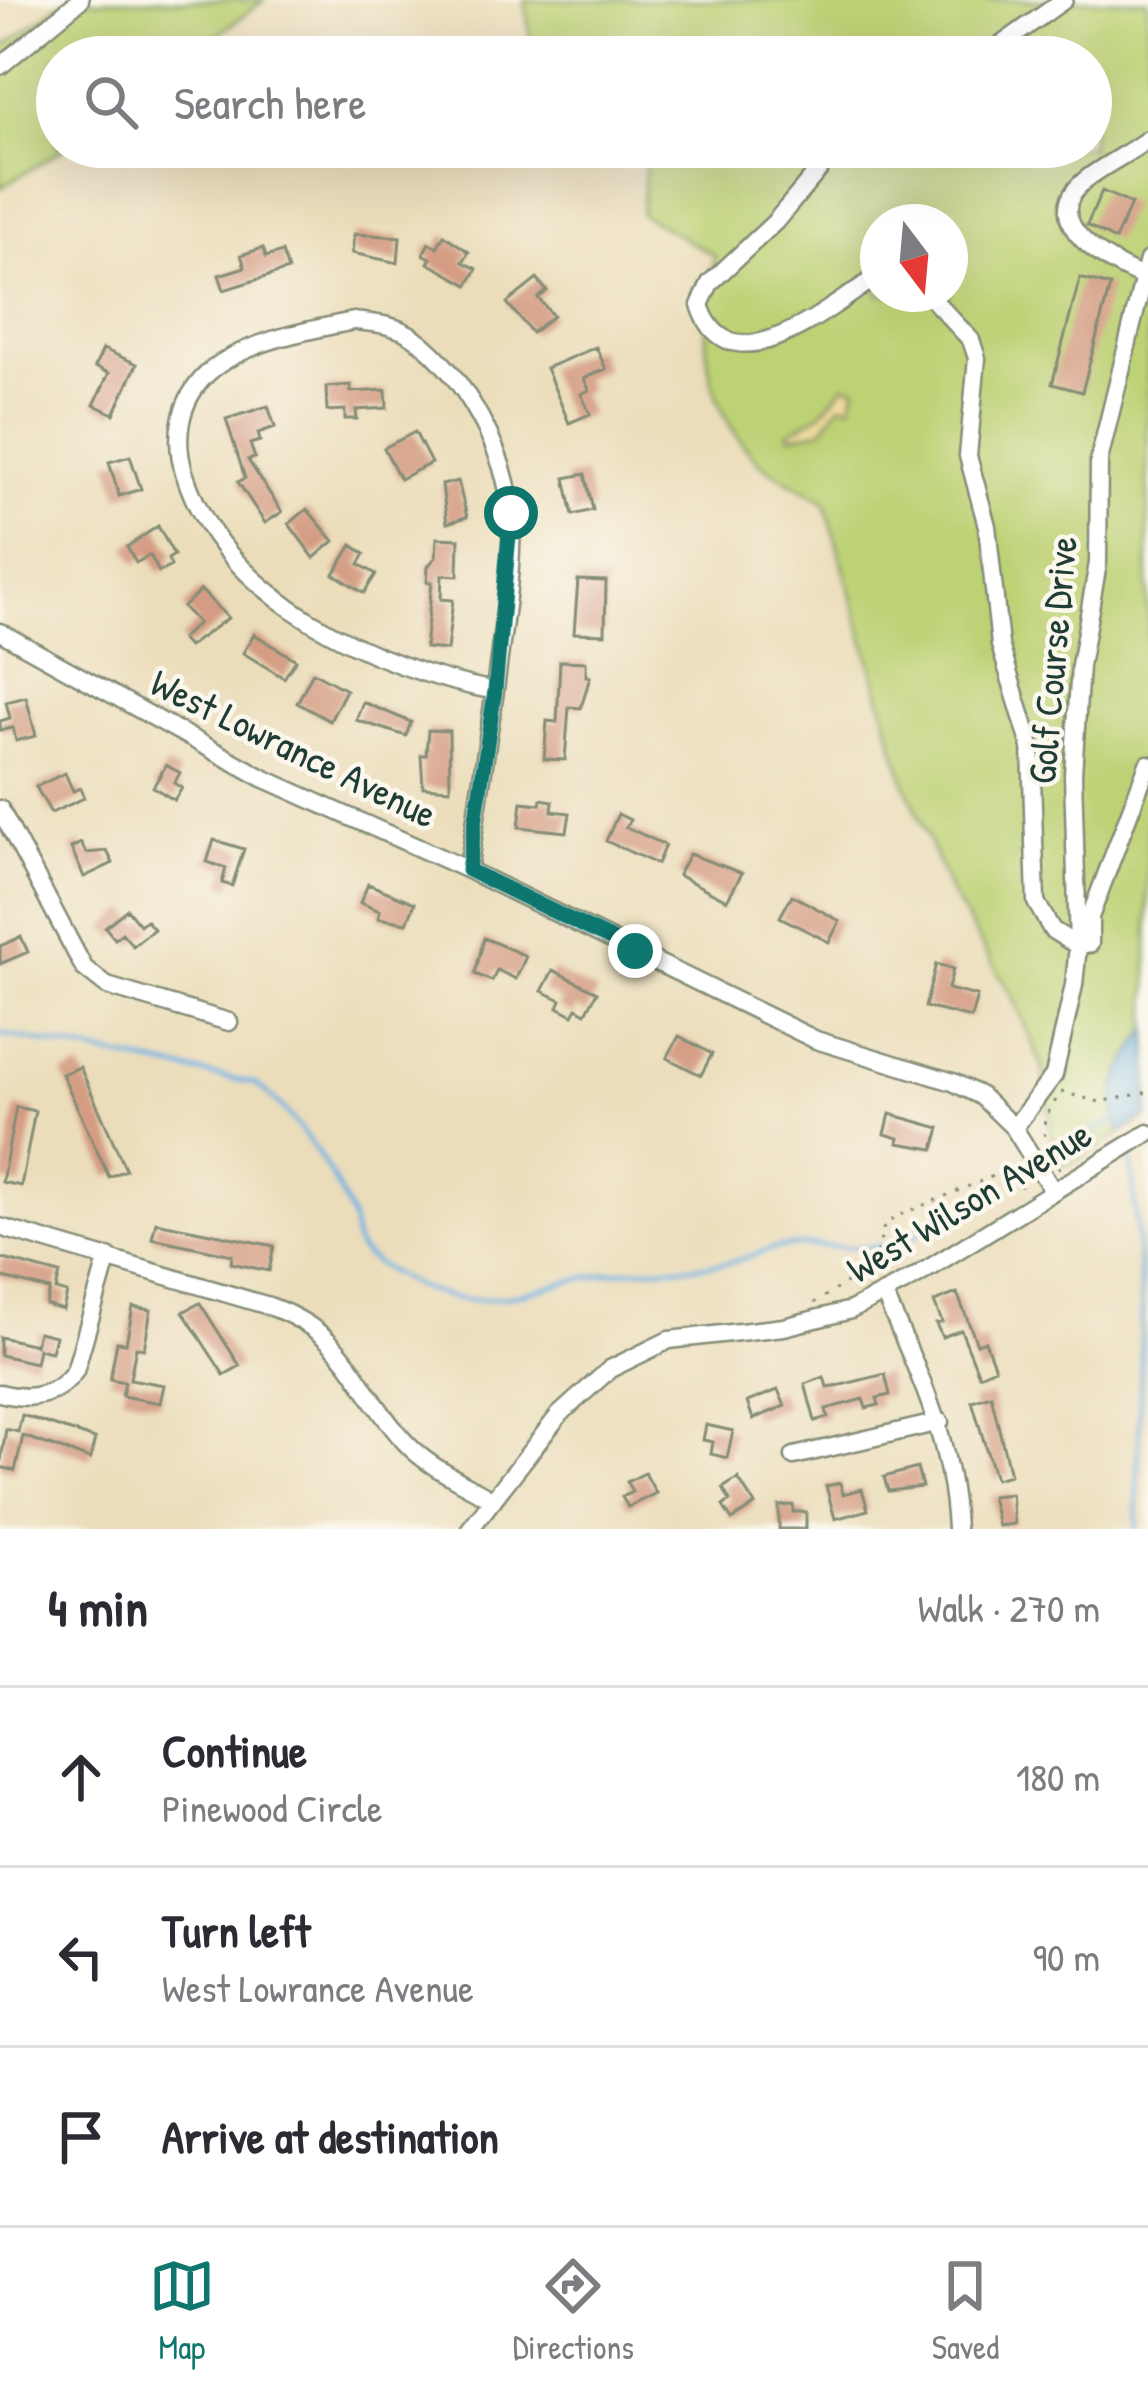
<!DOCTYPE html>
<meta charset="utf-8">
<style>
body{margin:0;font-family:"Patrick Hand",sans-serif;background:#f7f7f7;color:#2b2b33}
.compass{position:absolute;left:860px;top:204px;width:108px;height:108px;border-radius:50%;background:#fff;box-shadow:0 12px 48px #0002;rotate:164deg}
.stop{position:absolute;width:36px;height:36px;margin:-27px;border:9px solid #0f766e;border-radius:50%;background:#fff}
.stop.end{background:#0f766e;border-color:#fff;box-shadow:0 3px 12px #0008}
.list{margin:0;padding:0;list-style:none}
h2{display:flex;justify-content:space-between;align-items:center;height:156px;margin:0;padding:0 48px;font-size:51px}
h2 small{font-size:39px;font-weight:400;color:#7c7c81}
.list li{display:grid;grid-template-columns:78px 1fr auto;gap:36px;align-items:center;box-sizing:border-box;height:180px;padding:0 48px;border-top:3px solid #e1e1e2}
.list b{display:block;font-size:45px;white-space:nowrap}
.list p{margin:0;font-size:39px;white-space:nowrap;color:#7c7c81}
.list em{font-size:39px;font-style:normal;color:#7c7c81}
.icon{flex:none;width:66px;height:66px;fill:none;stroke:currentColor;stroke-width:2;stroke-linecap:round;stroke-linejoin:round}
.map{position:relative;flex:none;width:1148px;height:1529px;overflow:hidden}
.search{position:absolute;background:#fff;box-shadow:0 12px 48px #0002;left:36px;right:36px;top:36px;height:132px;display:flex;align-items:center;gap:30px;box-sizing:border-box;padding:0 42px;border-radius:66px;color:#7c7c81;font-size:45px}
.sheet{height:696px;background:#fff}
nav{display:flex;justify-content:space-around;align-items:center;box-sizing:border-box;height:168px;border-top:3px solid #e1e1e2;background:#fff;font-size:33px;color:#7c7c81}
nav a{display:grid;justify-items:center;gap:6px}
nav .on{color:#0f766e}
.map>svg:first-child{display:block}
.green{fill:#bdd175;stroke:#6e8754;stroke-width:3;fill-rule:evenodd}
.sand{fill:#eeda9e;stroke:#868c69;stroke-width:3}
.water{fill:#6db1e2;stroke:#46778b;stroke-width:3}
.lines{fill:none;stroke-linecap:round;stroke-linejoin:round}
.stream{stroke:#6db1e2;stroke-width:4.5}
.building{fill:#d49c83}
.minor-casing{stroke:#858d77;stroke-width:21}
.path{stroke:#858d77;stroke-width:3;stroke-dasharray:3 9;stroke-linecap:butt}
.minor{stroke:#fff;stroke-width:16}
.route{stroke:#0f766e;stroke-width:15}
.labels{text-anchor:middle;stroke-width:9;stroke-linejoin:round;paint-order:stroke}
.street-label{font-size:39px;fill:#1f3d34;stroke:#fbf7ec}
</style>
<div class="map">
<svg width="1148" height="1529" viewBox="0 0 1148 1529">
<rect width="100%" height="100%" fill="#fbf7ec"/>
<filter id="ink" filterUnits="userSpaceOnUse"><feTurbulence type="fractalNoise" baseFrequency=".00833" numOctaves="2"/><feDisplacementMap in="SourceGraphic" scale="24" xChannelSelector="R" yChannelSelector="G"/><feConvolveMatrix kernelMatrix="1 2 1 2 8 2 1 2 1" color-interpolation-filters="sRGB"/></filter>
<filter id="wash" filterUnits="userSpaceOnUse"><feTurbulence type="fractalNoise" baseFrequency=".004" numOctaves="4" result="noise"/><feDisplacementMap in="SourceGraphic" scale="48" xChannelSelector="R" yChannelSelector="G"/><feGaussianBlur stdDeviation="2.7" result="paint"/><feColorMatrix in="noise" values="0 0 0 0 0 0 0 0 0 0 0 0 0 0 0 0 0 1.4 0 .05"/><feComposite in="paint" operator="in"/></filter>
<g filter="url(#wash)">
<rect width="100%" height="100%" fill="#ebddba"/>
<path class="green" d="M65,0H264L188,57H57V147H67L0,188V50Z
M525,0H1148V1116L1071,1165L1056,1164L1043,1069L1014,999L950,892L904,780L825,502C804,488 772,475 754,457C701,401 698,327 715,256L641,214L646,160L631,147H1091V57H533ZM878,222H950V294H878Z"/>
<path class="sand" d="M845,385L856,388L851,405L840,404L822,430L790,436L789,432L820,414Z"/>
<path class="water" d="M1148,1028V1116L1121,1133C1102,1086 1126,1067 1148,1028Z"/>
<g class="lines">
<path class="stream" d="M0,1034L254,1083C294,1112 331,1168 350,1214C357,1230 350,1243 365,1255C469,1333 511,1288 616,1272C653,1266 690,1269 726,1263C747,1260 767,1247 787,1246C825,1243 858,1253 896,1243C930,1235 968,1202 999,1185
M1064,1147L1118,1119
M1131,1152L1142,1308L1137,1529"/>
</g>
<g id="blocks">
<path class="building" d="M1102,191L1131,204L1115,240L1087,225Z
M354,234L400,237L398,263L352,253Z
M444,235L469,252L463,262L477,269L468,285L428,263L431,258L423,254L429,243L437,247Z
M263,248L266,257L282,252L288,270L224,290L219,275L245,267L241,255Z
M1080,278L1110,286L1082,392L1052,384Z
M537,279L547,291L538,298L553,316L532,333L507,303Z
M596,347L606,369L584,378L589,390L581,394L590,414L569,423L546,368Z
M103,349L137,364L114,414L94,405L109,373L95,367Z
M351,385V392L386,390L387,408L356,410L357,419H345V410L327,411L326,387Z
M268,406L275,427L258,433L260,441L250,444L255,458L248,460L282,512L265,523L238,482L245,478L226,419Z
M415,432L431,463L400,479L384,448Z
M130,456L141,489L119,496L109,462Z
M585,474L593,510L573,515L565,478Z
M458,481L467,517L447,523L442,485Z
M307,509L334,541L314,558L289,524Z
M158,526L174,555L168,559L171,566L159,572L150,555L136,563L127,547Z
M437,538L459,539L458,576L442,575L441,599L453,600L447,650L425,648L432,582H427L428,566L436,557Z
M352,545L365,554L359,564L376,574L364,593L334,574Z
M578,580L606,581L605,634L574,633Z
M201,590L228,618L188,647L181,639L198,623L183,607Z
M254,634L296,660L284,678L243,653Z
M560,661L586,662V676L590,677L581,708L569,707L565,760L544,759L547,721L557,722Z
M313,672L346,690L330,721L297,703Z
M26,697L36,736L16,741L13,728L0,730V721L10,718L6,702Z
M363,702L411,722L406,736L356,720Z
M428,730L449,731L450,789L423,787L421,755H426Z
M166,765L180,773L174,783L182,788L174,800L153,787Z
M65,773L73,791L80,788L84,798L51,813L36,787Z
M541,799L553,801L552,811L570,813L567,832L519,827L522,802L540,804Z
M618,814L630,820L626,827L665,845L657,864L606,841Z
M214,840L244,849L232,886L222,883L226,868L207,862Z
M81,843L86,853L107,851L113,863L84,877L71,848Z
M689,854L742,873L727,900L678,875Z
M368,884L415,903L407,923L378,918L380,911L360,903Z
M792,895L840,921L829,942L780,917Z
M127,909L140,925L146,920L154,929L133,946L122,933L115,939L105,927Z
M21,937L28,952L0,964V946Z
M484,938L526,956L516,979L497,970L492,981L475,974Z
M936,964L953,969L948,989L977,996L971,1018L925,1007Z
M553,970L597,992L586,1013L577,1008L573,1015L558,1007L561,1000L542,991Z
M679,1036L712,1054L701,1075L667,1058Z
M80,1067L126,1170L109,1177L62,1074Z
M16,1107L35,1111L21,1186L2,1182Z
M890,1114L940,1128L934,1149L898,1143L899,1138L885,1134Z
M156,1222L274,1246L269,1271L231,1263L232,1255L152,1238Z
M0,1258L60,1274L56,1290L67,1293L63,1310L46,1305L50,1290L0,1277Z
M957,1293L977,1344L985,1341L995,1368L979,1375L961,1330L942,1337L936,1324L942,1322L934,1302Z
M200,1303L240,1366L224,1375L183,1312Z
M133,1307L151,1310L144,1349L136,1347L130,1379L164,1385L160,1403L122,1396L125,1382L110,1379L117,1342L126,1343Z
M38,1332L55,1336L51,1352L38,1349L35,1363L0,1355V1337L35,1345Z
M885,1374L890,1395L877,1398L879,1405L866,1408L863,1399L826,1409L828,1417L815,1421L805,1384L824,1377L827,1387L841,1385Z
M778,1390L785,1406L753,1419L747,1402Z
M991,1395L1010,1475L995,1479L972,1401Z
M22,1415L95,1439L90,1459L23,1436L15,1471L0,1467L6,1429L18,1432Z
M706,1425L733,1431L727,1458L711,1454L713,1442L703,1440Z
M917,1468L922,1487L888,1491L884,1477Z
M645,1473L656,1493L628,1507L622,1497L632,1492L627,1482Z
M738,1478L755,1505L732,1520L723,1506L730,1501L723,1488Z
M840,1483L843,1494L862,1489L868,1510L835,1519L826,1486Z
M1011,1494L1014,1524L998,1526L991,1496Z
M793,1505V1512H806V1529H779V1506Z"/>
</g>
</g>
<g filter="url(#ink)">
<use href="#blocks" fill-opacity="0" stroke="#858d77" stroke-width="3"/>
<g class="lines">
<g class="minor-casing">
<path id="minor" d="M984,57L1064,0
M0,66L80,0
M838,147L775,222L710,283L700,305C729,395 834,303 878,276
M1143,277C1110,263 1034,223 1085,180C1104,165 1128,154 1148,139
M928,294L971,340L977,358L968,456L987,526L1000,645L1031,747L1036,902L1052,930L1078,946
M354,321C375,323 398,325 415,338C464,375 507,453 511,514C514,572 501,634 495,691C375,668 224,599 185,475C173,439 179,400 208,373C242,342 309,330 354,321Z
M0,632L263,778L468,870L816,1040L953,1082L981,1096L1014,1128L1053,1191
M0,809L84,968L107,986L229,1022
M468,870L495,691
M1078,944H1090V917L1148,764
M1014,1128L1054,1075L1074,985L1078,946L1073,774L1080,666L1098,563L1099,460L1148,260
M0,1227L269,1306C351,1335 354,1387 406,1443C429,1468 465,1483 493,1500
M884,1294C919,1372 952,1442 956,1529
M0,1393C30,1401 56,1397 75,1371L108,1257
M794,1456L940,1422
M470,1529L559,1415L610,1369L669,1340L784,1327L851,1310L913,1278L1148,1133"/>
</g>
<path class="path" d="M1061,1092L1100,1102L1148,1092
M1056,1100C1034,1131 1047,1141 1060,1169
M814,1303L875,1265L883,1229L895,1217L1003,1172L1026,1190"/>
<use href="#minor" class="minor"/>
</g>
</g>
<g class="lines" filter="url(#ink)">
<path class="route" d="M511,513L495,691L468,870L635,951"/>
</g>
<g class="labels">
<g class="street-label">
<text transform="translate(1052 660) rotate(-85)" y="14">Golf Course Drive</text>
<text transform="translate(294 748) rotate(26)" y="14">West Lowrance Avenue</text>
<text transform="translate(969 1201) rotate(-31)" y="14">West Wilson Avenue</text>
</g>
</g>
</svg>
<svg class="compass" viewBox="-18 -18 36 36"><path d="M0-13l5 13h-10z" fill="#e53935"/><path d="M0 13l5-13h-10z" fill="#7c7c81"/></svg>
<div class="stop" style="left:511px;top:513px"></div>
<div class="stop end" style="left:635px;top:951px"></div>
<div class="search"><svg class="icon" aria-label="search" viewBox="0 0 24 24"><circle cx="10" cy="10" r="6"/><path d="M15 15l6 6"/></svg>Search here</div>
</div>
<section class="sheet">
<h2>4 min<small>Walk · 270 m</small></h2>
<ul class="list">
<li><svg class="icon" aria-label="ahead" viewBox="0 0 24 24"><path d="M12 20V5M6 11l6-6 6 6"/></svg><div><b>Continue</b><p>Pinewood Circle</p></div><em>180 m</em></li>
<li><svg class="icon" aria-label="left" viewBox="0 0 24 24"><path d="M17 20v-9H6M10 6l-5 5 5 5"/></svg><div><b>Turn left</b><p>West Lowrance Avenue</p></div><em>90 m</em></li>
<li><svg class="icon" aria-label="arrive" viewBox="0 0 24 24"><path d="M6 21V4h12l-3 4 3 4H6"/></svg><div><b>Arrive at destination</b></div></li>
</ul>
</section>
<nav>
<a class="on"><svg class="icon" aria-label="map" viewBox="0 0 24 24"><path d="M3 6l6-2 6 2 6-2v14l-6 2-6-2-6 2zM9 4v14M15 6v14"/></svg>Map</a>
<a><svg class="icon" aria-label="directions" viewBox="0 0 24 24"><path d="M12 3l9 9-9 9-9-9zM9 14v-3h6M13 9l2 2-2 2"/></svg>Directions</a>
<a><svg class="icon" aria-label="saved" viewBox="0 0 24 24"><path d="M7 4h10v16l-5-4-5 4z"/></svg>Saved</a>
</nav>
